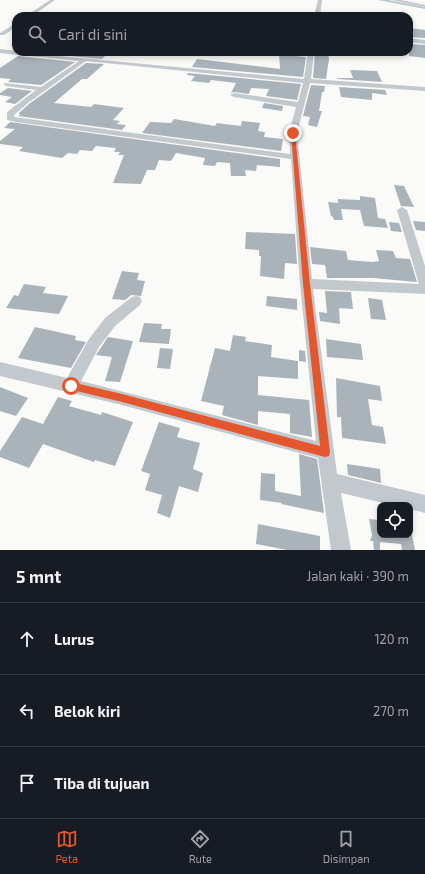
<!DOCTYPE html>
<html lang="id">
<meta charset="utf-8">
<style>
body{margin:0;font-family:"Exo 2",sans-serif;background:#242831;color:#f1f3f6}
.controls{position:absolute;right:12px;bottom:12px;display:grid;overflow:hidden;border-radius:8px;box-shadow:0 2px 6px #0003}
.controls button{width:36px;height:36px;display:grid;place-items:center;padding:0;border:0;border-bottom:1px solid #363941;background:#171b24;color:#f1f3f6;font:20px sans-serif}
.stop{position:absolute;width:12px;height:12px;margin:-9px;border:3px solid #e4572e;border-radius:50%;background:#fff}
.stop.end{background:#e4572e;border-color:#fff;box-shadow:0 1px 4px #0008}
.list{margin:0;padding:0;list-style:none}
h2{display:flex;justify-content:space-between;align-items:center;height:52px;margin:0;padding:0 16px;font-size:17px}
h2 small{font-size:13px;font-weight:400;color:#9ea1a6}
.list li{display:grid;grid-template-columns:26px 1fr auto;gap:12px;align-items:center;box-sizing:border-box;height:72px;padding:0 16px;border-top:1px solid #363941}
.list b{display:block;font-size:15px;white-space:nowrap}
.list em{font-size:13px;font-style:normal;color:#9ea1a6}
.icon{flex:none;width:22px;height:22px;fill:none;stroke:currentColor;stroke-width:2;stroke-linecap:round;stroke-linejoin:round}
.map{position:relative;flex:none;width:425px;height:550px;overflow:hidden}
.search{position:absolute;background:#171b24;box-shadow:0 2px 6px #0003;left:12px;right:12px;top:12px;height:44px;display:flex;align-items:center;gap:10px;box-sizing:border-box;padding:0 14px;border-radius:12px;color:#9ea1a6;font-size:15px}
.sheet{height:268px;background:#171b24}
nav{display:flex;justify-content:space-around;align-items:center;box-sizing:border-box;height:56px;border-top:1px solid #363941;background:#171b24;font-size:11px;color:#9ea1a6}
nav a{display:grid;justify-items:center;gap:2px}
nav .on{color:#e4572e}
.map>svg:first-child{display:block}
.lines{fill:none;stroke-linecap:round;stroke-linejoin:round}
.canal{fill:#bbc7cb;fill-rule:evenodd}
.building{fill:#aab3b9}
.minor{fill:#c3c8cc;fill-rule:evenodd}
.route{fill:#e4572e}
</style>
<div class="map">
<svg width="425" height="550" viewBox="0 0 425 550">
<rect width="100%" height="100%" fill="#fafaf8"/>
<g class="lines">
<path class="canal" d="M378,0H388L425,7V9Z"/>
</g>
<path class="building" d="M409,28L425,30V38L409,37Z
M409,44L425,45V58L409,56Z
M52,52H101L99,54L106,55L102,59L50,54Z
M279,52H289V54L295,55V56L306,57L303,77L192,67L197,59L280,69Z
M315,52H325L324,54H328L329,59L326,79L313,78Z
M18,56L75,62L41,85L8,82L11,79L0,78V68Z
M86,63L104,64L87,79H82L54,103L91,107L94,104L124,108L113,120L120,121L117,124L126,125L122,130L18,116L21,114H18L29,104Z
M350,70L377,71L382,82L338,79L337,78H353Z
M188,73L301,84L297,100L266,96L269,89L251,88L249,94L234,92L231,93L236,83L211,80L209,83L191,81L195,76L187,75Z
M311,85L325,86L324,92H322L319,111H322L317,127L308,125L310,117L303,116Z
M339,87L385,90L387,95L372,93V100L341,97Z
M8,88L32,91L15,104L5,102L12,97L0,95V93Z
M264,103L283,106L282,111L262,108Z
M174,119L215,126L217,123L241,126L242,121L260,123L258,131L265,132L264,137L283,139L281,151L142,133L150,122L171,123Z
M10,122L280,159V167L257,165L256,171L245,170L246,176H231L230,163L217,162L215,166L203,165L205,158L176,153L171,161L159,160L155,170H147L141,184L113,183L124,155H118L120,152H114L116,148L96,146L92,151L80,150L77,154L68,153L62,158L19,151L23,147L0,144V141L15,129L4,128Z
M394,185L404,186L414,207L401,206Z
M360,196L375,198L378,218L385,219L388,228L364,226L360,210L341,209L343,220H334L333,217L331,216L328,202L338,203V199L360,200Z
M413,221L425,222V231L416,230Z
M389,222L399,223L402,232L391,231Z
M246,232L295,234L297,264L285,263L284,279L260,276L261,256H259V250L245,249Z
M310,247L346,251L348,260L372,262L379,261L376,250L393,251L396,258L410,259L417,282L373,278H327L325,265L312,264Z
M122,271L139,273L137,280L145,281L141,296L131,295L125,300L112,299Z
M24,284L46,287L43,293L68,296L59,314L6,308L14,295L18,296Z
M325,291L351,292L353,309L339,308L340,324L320,321L319,312L327,313Z
M267,296L297,299V310L266,306Z
M368,298L382,300L386,320L371,319Z
M144,323L162,324L161,329H171L169,344L139,342Z
M35,327L76,336L75,340L86,342L71,368L18,358Z
M233,335L246,337L245,341L272,345L271,357L298,361V379L258,376V395L309,400L312,437L290,433V414L258,411V425L222,415L224,406L201,401L215,348L230,351Z
M108,337L133,341L120,382L105,381L112,357L96,355Z
M326,339L361,344L363,360L327,357Z
M160,348L173,349L170,369L157,368Z
M299,350L305,351L306,362L299,361Z
M336,378L380,386L382,401L368,399L372,425L383,427L386,444L342,438L341,417H337Z
M0,387L28,398L16,416L0,411Z
M58,397L72,401L69,406L101,415L102,412L133,422L115,466L95,460L94,462L43,444L29,468L0,457V451L22,417L43,424Z
M159,422L180,428L177,437L200,443L193,469L203,473L198,492L179,486L170,518L157,513L162,495L145,490L150,474L141,471Z
M299,454L317,459L324,513L281,504L282,503L260,500L261,473L275,474V491L301,496Z
M347,464L380,469L381,483L348,475Z
M369,519L380,520V535H412L415,550H402L401,544L380,542V550H374L373,541H370L372,535Z
M258,524L320,536V550H287L256,544Z"/>
<g class="lines">
<path class="minor" d="M50,0H55L32,16H26Z
M318,0H322L320,16H314Z
M392,0H401L425,5V7Z
M16,23V27L4,35H0V33Z
M409,38L425,40V44L409,42Z
M0,49L16,51V52L304,79L308,52H314L311,79L425,87V91L310,83L297,133L312,279L419,284L397,210L402,207L407,210L425,266V294L313,289L337,474L425,495V513L410,509V505H392L341,493L351,550H331L318,458L122,405L0,376V362L67,378L89,339L105,318L132,297L136,296L140,297L142,301L140,305L115,326L99,347L81,381L316,441L300,284L291,159L16,122L7,120V112L36,90L6,86L4,85V83L41,87L79,61L0,53ZM86,61L303,83L298,102L234,93L230,95L234,97L296,107L289,133L290,154L14,117V115L28,103Z"/>
</g>
<path class="route" d="M293,131L295,133L310,284L330,452L329,456L325,457L122,402L68,389V383L71,382L122,394L320,446L303,284L291,133Z"/>
</svg>
<div class="controls">
<button><svg class="icon" aria-label="locate" viewBox="0 0 24 24"><circle cx="12" cy="12" r="6"/><path d="M12 2v4M12 18v4M2 12h4M18 12h4"/></svg></button>
</div>
<div class="stop" style="left:71px;top:386px"></div>
<div class="stop end" style="left:293px;top:133px"></div>
<div class="search"><svg class="icon" aria-label="search" viewBox="0 0 24 24"><circle cx="10" cy="10" r="6"/><path d="M15 15l6 6"/></svg>Cari di sini</div>
</div>
<section class="sheet">
<h2>5 mnt<small>Jalan kaki · 390 m</small></h2>
<ul class="list">
<li><svg class="icon" aria-label="ahead" viewBox="0 0 24 24"><path d="M12 20V5M6 11l6-6 6 6"/></svg><div><b>Lurus</b></div><em>120 m</em></li>
<li><svg class="icon" aria-label="left" viewBox="0 0 24 24"><path d="M17 20v-9H6M10 6l-5 5 5 5"/></svg><div><b>Belok kiri</b></div><em>270 m</em></li>
<li><svg class="icon" aria-label="arrive" viewBox="0 0 24 24"><path d="M6 21V4h12l-3 4 3 4H6"/></svg><div><b>Tiba di tujuan</b></div></li>
</ul>
</section>
<nav>
<a class="on"><svg class="icon" aria-label="map" viewBox="0 0 24 24"><path d="M3 6l6-2 6 2 6-2v14l-6 2-6-2-6 2zM9 4v14M15 6v14"/></svg>Peta</a>
<a><svg class="icon" aria-label="directions" viewBox="0 0 24 24"><path d="M12 3l9 9-9 9-9-9zM9 14v-3h6M13 9l2 2-2 2"/></svg>Rute</a>
<a><svg class="icon" aria-label="saved" viewBox="0 0 24 24"><path d="M7 4h10v16l-5-4-5 4z"/></svg>Disimpan</a>
</nav>
